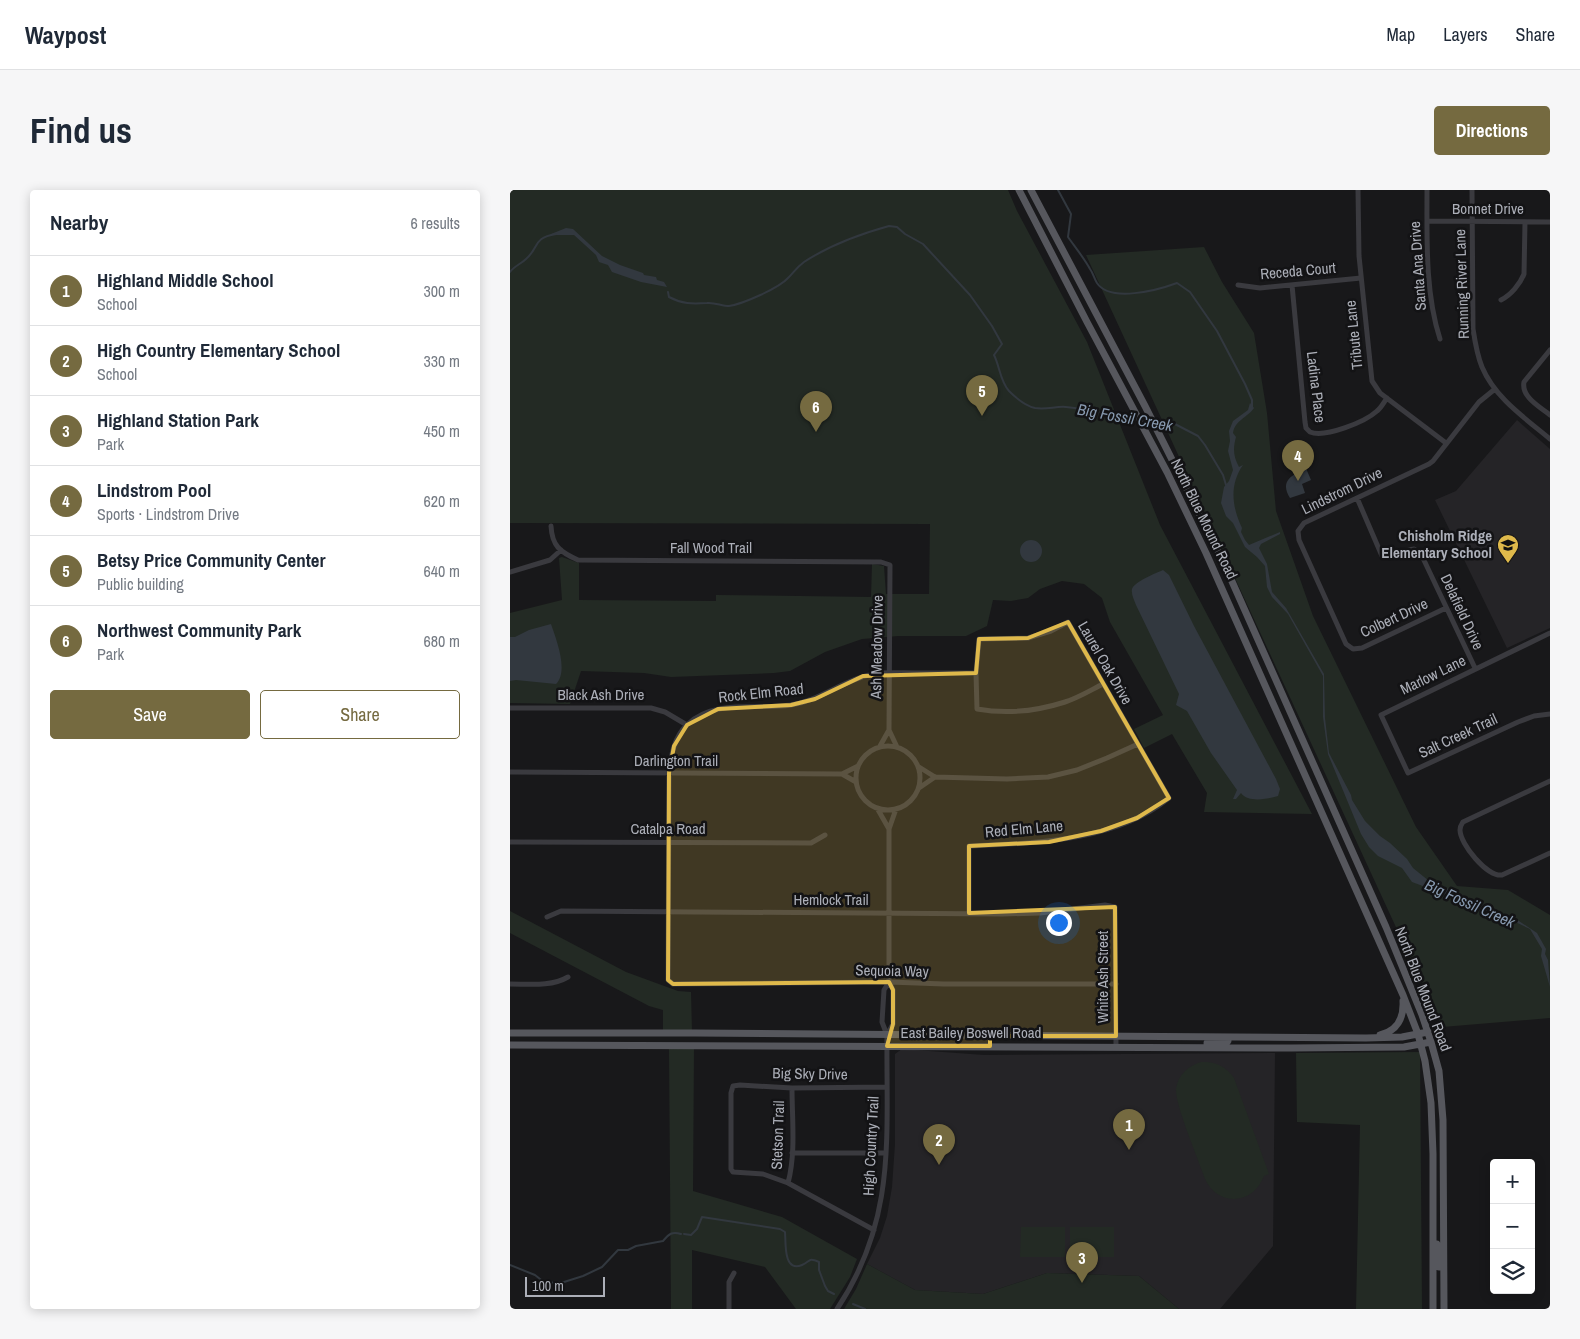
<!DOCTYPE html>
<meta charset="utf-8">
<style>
body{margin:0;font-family:"Archivo Narrow",sans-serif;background:#f6f6f7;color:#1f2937}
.controls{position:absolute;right:15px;bottom:15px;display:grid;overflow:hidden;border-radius:5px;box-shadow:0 2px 12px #0003}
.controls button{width:45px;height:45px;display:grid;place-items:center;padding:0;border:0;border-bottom:1px solid #e0e1e3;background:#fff;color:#1f2937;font:25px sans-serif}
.scale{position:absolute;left:15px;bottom:12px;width:80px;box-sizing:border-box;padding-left:5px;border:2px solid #acafb8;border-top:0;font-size:14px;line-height:18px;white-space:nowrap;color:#acafb8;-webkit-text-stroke:4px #131315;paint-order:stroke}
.you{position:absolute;left:548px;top:732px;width:18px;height:18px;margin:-12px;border:4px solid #fff;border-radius:50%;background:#1a73e8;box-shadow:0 0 0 8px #1a73e833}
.badge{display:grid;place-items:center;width:32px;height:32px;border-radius:50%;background:#756a40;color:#fff;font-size:16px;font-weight:700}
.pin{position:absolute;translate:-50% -41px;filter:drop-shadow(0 1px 2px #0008)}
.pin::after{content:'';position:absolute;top:26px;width:18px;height:15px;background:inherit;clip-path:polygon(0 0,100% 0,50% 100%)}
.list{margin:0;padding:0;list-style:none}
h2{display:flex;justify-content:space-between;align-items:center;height:65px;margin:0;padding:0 20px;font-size:21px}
h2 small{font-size:16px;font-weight:400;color:#747a83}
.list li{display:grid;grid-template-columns:32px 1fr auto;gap:15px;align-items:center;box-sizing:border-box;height:70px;padding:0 20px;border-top:1px solid #e0e1e3}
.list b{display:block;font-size:19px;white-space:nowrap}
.list p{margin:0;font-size:16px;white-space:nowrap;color:#747a83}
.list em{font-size:16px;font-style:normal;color:#747a83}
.actions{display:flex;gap:10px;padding:15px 20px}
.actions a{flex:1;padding:11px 0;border:1px solid #756a40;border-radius:5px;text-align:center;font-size:18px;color:#756a40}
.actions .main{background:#756a40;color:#fff}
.icon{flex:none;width:28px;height:28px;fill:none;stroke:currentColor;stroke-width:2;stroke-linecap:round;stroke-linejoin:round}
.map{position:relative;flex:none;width:1040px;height:1119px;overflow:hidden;border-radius:5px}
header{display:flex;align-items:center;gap:30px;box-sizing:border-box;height:70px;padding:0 25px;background:#fff;border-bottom:1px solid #e0e1e3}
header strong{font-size:24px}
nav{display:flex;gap:28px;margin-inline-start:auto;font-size:18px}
.intro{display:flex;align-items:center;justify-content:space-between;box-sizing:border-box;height:120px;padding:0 30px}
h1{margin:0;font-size:35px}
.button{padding:12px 22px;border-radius:5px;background:#756a40;color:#fff;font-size:18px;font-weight:700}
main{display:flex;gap:30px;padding:0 30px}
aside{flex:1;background:#fff;border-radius:5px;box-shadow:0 2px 12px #0003}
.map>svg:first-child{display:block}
.built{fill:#252427}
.green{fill:#232a24}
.water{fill:#32383f}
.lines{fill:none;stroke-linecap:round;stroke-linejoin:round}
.stream{stroke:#32383f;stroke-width:2}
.minor{stroke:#3a3a3f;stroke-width:5}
.major{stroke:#56575d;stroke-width:7}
.marked{fill:#dfb94b;fill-opacity:0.2;stroke:#dfb94b;stroke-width:4;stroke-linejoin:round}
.labels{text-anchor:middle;stroke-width:5;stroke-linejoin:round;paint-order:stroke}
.street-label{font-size:15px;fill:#acafb8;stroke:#131315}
.poi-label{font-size:15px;font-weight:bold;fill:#acafb8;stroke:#131315;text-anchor:end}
.water-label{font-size:16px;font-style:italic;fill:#8799af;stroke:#131315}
</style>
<header>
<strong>Waypost</strong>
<nav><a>Map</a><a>Layers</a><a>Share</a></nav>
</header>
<div class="intro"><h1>Find us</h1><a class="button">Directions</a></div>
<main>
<aside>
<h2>Nearby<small>6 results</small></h2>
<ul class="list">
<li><span class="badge">1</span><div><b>Highland Middle School</b><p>School</p></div><em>300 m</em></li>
<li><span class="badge">2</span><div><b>High Country Elementary School</b><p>School</p></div><em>330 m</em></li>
<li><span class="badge">3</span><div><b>Highland Station Park</b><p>Park</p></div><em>450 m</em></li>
<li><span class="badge">4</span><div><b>Lindstrom Pool</b><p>Sports · Lindstrom Drive</p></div><em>620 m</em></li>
<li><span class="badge">5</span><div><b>Betsy Price Community Center</b><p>Public building</p></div><em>640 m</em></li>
<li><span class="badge">6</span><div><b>Northwest Community Park</b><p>Park</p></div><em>680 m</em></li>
</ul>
<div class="actions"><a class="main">Save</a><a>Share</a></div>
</aside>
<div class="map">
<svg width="1040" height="1119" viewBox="0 0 1040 1119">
<rect width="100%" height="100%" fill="#18181a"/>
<path class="built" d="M1007,230L1040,259V438L997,458L925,310L946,301Z
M392,859L474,865L765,863L763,1056L710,1119H669L629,1086L537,1083L473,1104L405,1100L357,1074L370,1048L377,1026L382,997L385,954V864Z"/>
<path class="green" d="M0,0H498L507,21L577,152L650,335L802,624L694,622L697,603L662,544L634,558L624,539L653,525L600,432L592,408L574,394L552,391L530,399L518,408L501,411L483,410L477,436L456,446H388L352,449L315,462L280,481L264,483L161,487L134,483L71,481L60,514L0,513V423L52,410L49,368L52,367L69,373V410L206,411V405L361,407L362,374L374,376L376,404H419L420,334L0,333Z
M694,57L712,92L744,143L757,223L766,321L803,426L906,637L947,696L998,700L1040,725V828L932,837L576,65Z
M0,721L116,782L168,801L181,802L182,841L153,840V820L139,816L0,743Z
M184,858L183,1001L272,1027L347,1069L340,1087L320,1119H286L255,1077L182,1060V1119H161L159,859Z
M910,862L912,1119H846L850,935L787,932L786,863Z
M691,872C705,871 716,876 724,888L759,984L754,986C743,1015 708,1017 695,989C689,971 665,915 666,899C668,885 678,876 691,872Z
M511,1037H555V1067H510Z
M560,1037H604V1067H560Z
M357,1074L405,1100L473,1104L537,1083L629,1086L669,1119H334L346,1099Z"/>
<path class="water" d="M56,38L63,39L92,66L110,75L133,83L134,85L146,87L147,90L154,92L157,97L131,92L102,82L98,75L89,72L86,65L64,45H46L41,44Z
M740,213L744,218C737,228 725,230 723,243L726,247C723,258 723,266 729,277L733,275C719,295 722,317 732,338L731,342L735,350L739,355L770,342V344L751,354L749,358L757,374L762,402L776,418L814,484L815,528L819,563L841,605L842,610L855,631L870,646L880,653L897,669L903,678L919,691L951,704L980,722L1006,729L1027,743L1036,759L1035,764L1038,770L1040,797L1031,766L1032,759L1020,739L1001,730L983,727L961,714L902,692L892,678L868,666L859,657L851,644L818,564L813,527V486L778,424L762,407L757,397L755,376L747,367L735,357L723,333L716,326L711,313L714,297L719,291L723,280L718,261L720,251L719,241L723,231L738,220Z
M795,276L801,290L792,294L795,303L780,308C773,297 775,289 787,283L786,280Z
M510 361a11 11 0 1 1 22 0a11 11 0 1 1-22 0Z
M653,380L659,385L684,436L766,589L770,599L768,606C758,609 738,613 731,603L726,609H723L727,600L701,563L677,521L666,515L669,504L626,415C624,410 621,404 622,399C624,392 646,383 653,380Z
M41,434C46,449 59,481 46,494L6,490L0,491V447H5L19,440Z"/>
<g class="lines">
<path class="stream" d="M548,0L561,24L558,47C565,57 574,68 580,79C583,83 584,88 587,93C600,113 648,100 667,93L680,102L707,141L735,194L742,210V217
M0,82C4,76 11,74 16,69C30,57 22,48 46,44
M158,102L159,107C172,114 182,114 197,113C204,112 212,116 219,116C233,114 269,98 278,88C284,82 286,78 294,72C320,55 350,44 379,36L387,37L395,44L413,54L460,105L482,136L492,154L484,165C490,177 490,191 499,201C506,208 516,216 525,218C536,220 546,216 556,217C580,219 603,227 626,228
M643,229L661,232L688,246L695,255L713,285L716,295
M174,1044L181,1045L187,1039L192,1027L270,1039L275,1042C276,1052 273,1083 292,1075C301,1071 298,1067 309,1072V1080L315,1096L318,1101L324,1104
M0,1075L25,1085L35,1093L54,1092L73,1086L92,1077L108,1060H118L126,1056L153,1051C159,1044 162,1041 171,1044
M343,1114L355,1119"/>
<path class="minor" d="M848,0L849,66L862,191L870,203L936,253
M917,0C917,48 915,103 930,149
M962,0L963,139C965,152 967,165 972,177C985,208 1015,228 1040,249
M917,31L1040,32
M728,95L750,98L851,88
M782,95L795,232L796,238L800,242C815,248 855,232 867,221C871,218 874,212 877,208
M991,110C1001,105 1010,94 1014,84L1015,32
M1040,160L1014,192C1011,207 1030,217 1040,225
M847,308L872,366C883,371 892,360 904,359L912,366L965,478
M41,336C42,356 50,362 68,370L371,372L380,375L379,540L370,556
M0,382L40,370L51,360
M936,418L852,458L843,459L836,454L789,350L788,341L794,333L919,274L923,271L969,212L985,199
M1040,443L871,525L898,583L1008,532L1024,526L1040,524
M466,483C446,483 425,483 405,483C388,483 368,481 352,487C327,495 307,511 281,515C247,520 205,509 178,534C164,546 161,566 159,583L158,790L163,794L379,792L434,794H606
M0,518H141L155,522L177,535
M379,540L387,557
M346 588a32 32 0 1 1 64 0a32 32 0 1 1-64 0Z
M409,577L425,587L497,589L538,587L567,580L597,568L628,554
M0,582L332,584L346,592
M332,584L348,576
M1040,591L953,632C951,635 950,636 950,640C950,654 977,687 992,685L1040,663
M409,598L425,587
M367,618L379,639
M0,652L301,653L315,645
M459,723V656C525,653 605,652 659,608L558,432L541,441L518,448L469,449L466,483L467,519C495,524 527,521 555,512C568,508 581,500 593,494
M37,727L51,721L492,724L530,723L595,715L605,717L606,857
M0,794C19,794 41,797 58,787
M377,845L383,834V800L379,792V639L386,619
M282,963H376
M278,993C286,963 282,929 282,898
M364,1040L278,993L253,984L223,982L221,979V903L223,896L230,895L282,898L377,897
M219,1119V1092L224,1083
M327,1119C387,1029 376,947 377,845L372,832L374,800L379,792"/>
<path class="major" d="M509,0L577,132L657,282L696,363L893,805L908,844L915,871L921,913L923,964V1119
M521,0L635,216L712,369L876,737L912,825L921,852L929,881L933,930L934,1119
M0,843H185L856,848L892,847L918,842
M870,845C887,841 894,828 893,811
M697,853H716L718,851V847
M0,855L781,858L894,857L921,852
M923,1054H927L929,1059V1077"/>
</g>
<path class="marked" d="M558,432L659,608L627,628L591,641L539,652L459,656V723L605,717L606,846H480V856H377L383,834V800L379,792L163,794L158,790L159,583L164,556L177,535L208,519L281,515L305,509L353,486L466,483L469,449L518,448Z"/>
<defs>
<g id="school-pin" transform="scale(1.125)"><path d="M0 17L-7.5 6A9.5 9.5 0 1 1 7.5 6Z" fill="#dfb94b" stroke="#131315"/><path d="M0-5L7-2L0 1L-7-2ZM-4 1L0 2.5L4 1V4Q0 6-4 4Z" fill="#111"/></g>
</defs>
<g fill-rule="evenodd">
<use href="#school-pin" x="998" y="355"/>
</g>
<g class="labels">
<g class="street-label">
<text x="978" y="24">Bonnet Drive</text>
<text transform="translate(908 76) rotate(-94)" y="5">Santa Ana Drive</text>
<text transform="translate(788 81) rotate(-5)" y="5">Receda Court</text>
<text transform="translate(952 94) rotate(-92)" y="5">Running River Lane</text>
<text transform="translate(844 145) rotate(-96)" y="5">Tribute Lane</text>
<text transform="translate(806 197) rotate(83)" y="5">Ladina Place</text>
<text transform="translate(832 301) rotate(-26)" y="5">Lindstrom Drive</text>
<text transform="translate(694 329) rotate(64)" y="5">North Blue Mound Road</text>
<text x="201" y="363">Fall Wood Trail</text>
<text transform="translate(952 422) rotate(65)" y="5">Delafield Drive</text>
<text transform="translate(884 428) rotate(-25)" y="5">Colbert Drive</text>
<text transform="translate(367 457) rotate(-89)" y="5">Ash Meadow Drive</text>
<text transform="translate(595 473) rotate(60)" y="5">Laurel Oak Drive</text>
<text transform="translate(923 485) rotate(-26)" y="5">Marlow Lane</text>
<text transform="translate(251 503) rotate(-6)" y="5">Rock Elm Road</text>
<text x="91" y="510">Black Ash Drive</text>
<text transform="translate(948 546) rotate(-25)" y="5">Salt Creek Trail</text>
<text x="166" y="576">Darlington Trail</text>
<text x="158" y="644">Catalpa Road</text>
<text transform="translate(514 639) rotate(-5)" y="5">Red Elm Lane</text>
<text x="321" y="715">Hemlock Trail</text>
<text transform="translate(382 781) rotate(1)" y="5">Sequoia Way</text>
<text transform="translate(593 787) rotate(-90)" y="5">White Ash Street</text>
<text transform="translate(913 799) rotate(69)" y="5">North Blue Mound Road</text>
<text x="461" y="848">East Bailey Boswell Road</text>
<text transform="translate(300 884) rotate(1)" y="5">Big Sky Drive</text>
<text transform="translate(268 945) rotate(-88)" y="5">Stetson Trail</text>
<text transform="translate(361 956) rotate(-87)" y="5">High Country Trail</text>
</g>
<g class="poi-label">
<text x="982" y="351">Chisholm Ridge<tspan x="982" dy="17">Elementary School</tspan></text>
</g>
<g class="water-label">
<text transform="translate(615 227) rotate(10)" y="6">Big Fossil Creek</text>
<text transform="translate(960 713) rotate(24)" y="6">Big Fossil Creek</text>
</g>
</g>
</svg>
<div class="controls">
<button>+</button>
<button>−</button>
<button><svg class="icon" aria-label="layers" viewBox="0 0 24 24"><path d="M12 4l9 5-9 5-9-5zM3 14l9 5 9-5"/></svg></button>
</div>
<div class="scale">100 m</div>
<div class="you"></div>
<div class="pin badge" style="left:619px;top:960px">1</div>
<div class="pin badge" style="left:429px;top:975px">2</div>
<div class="pin badge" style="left:572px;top:1093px">3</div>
<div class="pin badge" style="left:788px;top:291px">4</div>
<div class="pin badge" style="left:472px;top:226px">5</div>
<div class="pin badge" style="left:306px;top:242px">6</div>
</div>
</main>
